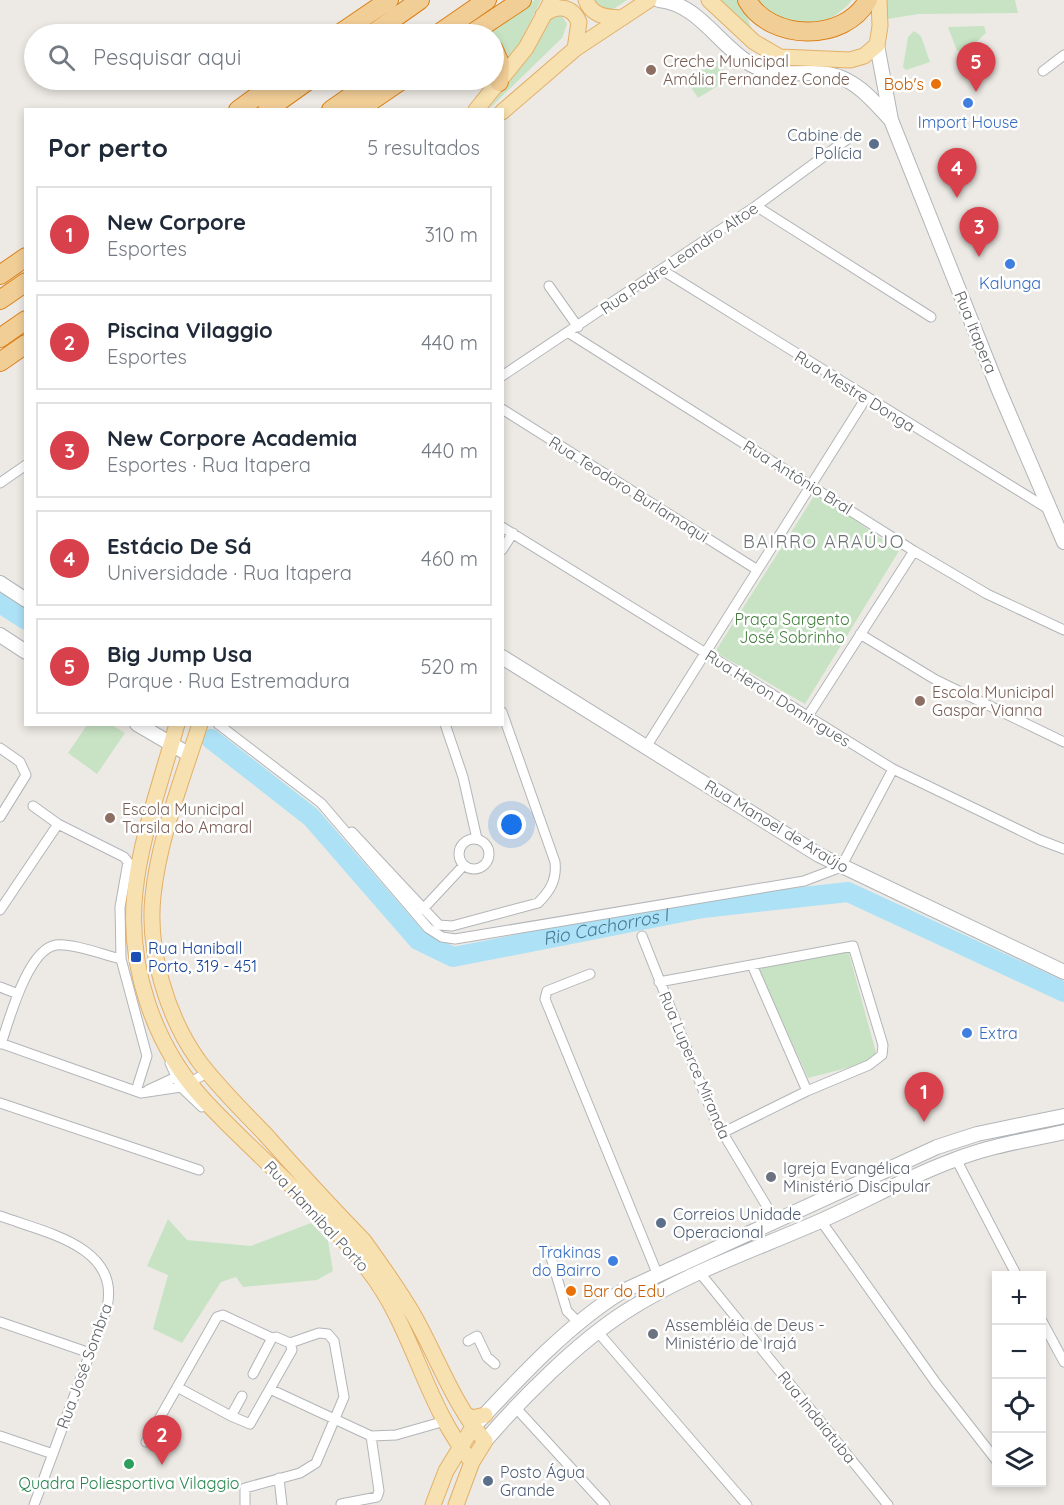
<!DOCTYPE html>
<html lang="pt">
<meta charset="utf-8">
<style>
body{margin:0;font-family:Quicksand,sans-serif;background:#f6f6f7;color:#1f2937}
.controls{position:absolute;right:18px;bottom:18px;display:grid;overflow:hidden;border-radius:0px;box-shadow:0 3px 9px #0003}
.controls button{width:54px;height:54px;display:grid;place-items:center;padding:0;border:0;border-bottom:2px solid #e0e1e3;background:#fff;color:#1f2937;font:30px sans-serif}
.you{position:absolute;left:512px;top:825px;width:21px;height:21px;margin:-15px;border:4px solid #fff;border-radius:50%;background:#1a73e8;box-shadow:0 0 0 9px #1a73e833}
.badge{display:grid;place-items:center;width:39px;height:39px;border-radius:50%;background:#d8404b;color:#fff;font-size:20px;font-weight:700}
.pin{position:absolute;translate:-50% -50px;filter:drop-shadow(0 2px 3px #0008)}
.pin::after{content:'';position:absolute;top:32px;width:21px;height:18px;background:inherit;clip-path:polygon(0 0,100% 0,50% 100%)}
.list{margin:0;padding:0;list-style:none}
h2{display:flex;justify-content:space-between;align-items:center;height:78px;margin:0;padding:0 24px;font-size:26px}
h2 small{font-size:20px;font-weight:400;color:#747a83}
.list li{display:grid;grid-template-columns:39px 1fr auto;gap:18px;align-items:center;box-sizing:border-box;height:96px;margin:0 12px 12px;padding:0 12px;border:2px solid #e0e1e3;border-radius:0px}
.list b{display:block;font-size:22px;white-space:nowrap}
.list p{margin:0;font-size:20px;white-space:nowrap;color:#747a83}
.list em{font-size:20px;font-style:normal;color:#747a83}
.icon{flex:none;width:33px;height:33px;fill:none;stroke:currentColor;stroke-width:2;stroke-linecap:round;stroke-linejoin:round}
.map{position:relative;flex:none;width:1064px;height:1505px;overflow:hidden}
.search{position:absolute;background:#fff;box-shadow:0 3px 9px #0003;left:24px;top:24px;width:480px;height:66px;display:flex;align-items:center;gap:15px;box-sizing:border-box;padding:0 21px;border-radius:33px;color:#747a83;font-size:22px}
.panel{position:absolute;background:#fff;box-shadow:0 3px 9px #0003;left:24px;top:108px;width:480px;height:618px;border-radius:0px}
.map>svg:first-child{display:block}
.green{fill:#c8e3c4}
.lines{fill:none;stroke-linecap:round;stroke-linejoin:round}
.river{stroke:#ace1f6;stroke-width:20}
.street-casing{stroke:#b2b5b8;stroke-width:11}
.secondary-casing{stroke:#b1b5b8;stroke-width:16}
.primary-casing{stroke:#e3af68;stroke-width:17}
.highway-casing{stroke:#db8117;stroke-width:20}
.street{stroke:#fff;stroke-width:9}
.secondary{stroke:#fff;stroke-width:14}
.primary{stroke:#f7e1b0;stroke-width:15}
.highway{stroke:#f2ce97;stroke-width:18}
.education-dot{fill:#8d6e63;stroke:#fff;stroke-width:2}
.food-dot{fill:#e8710a;stroke:#fff;stroke-width:2}
.shop-dot{fill:#3f7fe0;stroke:#fff;stroke-width:2}
.service-dot{fill:#5c6f8a;stroke:#fff;stroke-width:2}
.transit-dot{fill:#1a4fb4;stroke:#fff;stroke-width:2}
.worship-dot{fill:#6b7280;stroke:#fff;stroke-width:2}
.leisure-dot{fill:#2e9e5b;stroke:#fff;stroke-width:2}
.labels{text-anchor:middle;stroke-width:5;stroke-linejoin:round;paint-order:stroke}
.education-label{font-size:16px;fill:#785e54;stroke:#fff;text-anchor:start}
.food-label{font-size:16px;fill:#c56008;stroke:#fff;text-anchor:end}
.shop-label{font-size:16px;fill:#366cbe;stroke:#fff}
.service-label{font-size:16px;fill:#4e5e75;stroke:#fff;text-anchor:start}
.street-label{font-size:16px;fill:#5d6164;stroke:#fff}
.park-label{font-size:16px;fill:#44813e;stroke:#fff}
.transit-label{font-size:16px;fill:#164399;stroke:#fff;text-anchor:start}
.worship-label{font-size:16px;fill:#5b616d;stroke:#fff;text-anchor:start}
.leisure-label{font-size:16px;fill:#27864d;stroke:#fff}
.neighbourhood-label{font-size:18px;letter-spacing:1.5px;fill:#6e7376;stroke:#fff}
.water-label{font-size:18px;font-style:italic;fill:#447896;stroke:#fff}
</style>
<div class="map">
<svg width="1064" height="1505" viewBox="0 0 1064 1505">
<rect width="100%" height="100%" fill="#edeae5"/>
<path class="green" d="M535,0H541L511,61C506,49 498,36 487,33Z
M593,0H627L609,12L602,10Z
M718,0H740L753,32Z
M750,0H852C840,16 812,31 792,24C777,19 763,8 750,0Z
M884,0H1015L1018,13L919,14L887,19Z
M560,13L567,24L562,38L488,110L525,58L548,16Z
M984,26L986,33L971,47L957,51L948,27Z
M914,31L921,36L930,62L906,70L903,67L908,37Z
M717,60L729,79L698,98L686,80Z
M816,493L899,551L805,704L715,652Z
M87,725H112L125,733L97,774L68,753Z
M848,950L878,1060L808,1078L758,968Z
M168,1219L187,1240L251,1246L311,1223L328,1241L333,1271L317,1280L243,1287L236,1277L221,1282L182,1343L153,1329L168,1275L147,1266Z"/>
<g class="lines">
<g class="river">
<path d="M0,603L26,620"/>
<path id="s1" d="M211,739L311,817L418,940L453,957L703,908L848,892L1064,992"/>
</g>
<g class="street-casing">
<path id="street" d="M1043,71L1064,55
M756,206L931,317
M662,270L1050,510
M549,286L578,327
M569,333L914,551L987,594L1064,630
M502,376L756,206L853,135
M502,409L756,569
M0,483L26,465
M502,527L893,769L1040,840L1064,849
M502,550L513,533
M860,634L936,680L1064,742
M808,716L914,551
M218,724L321,803L428,928L442,937L455,939L804,881L841,867L893,769
M445,724L463,777L477,839
M646,747L866,398
M0,748L20,762L26,775L0,817
M33,806L58,824L124,857L128,862L120,907L121,959L147,1056L136,1091
M352,832L439,925L452,926L538,903C550,891 557,880 555,862L502,712
M459 854a15 15 0 1 1 30 0a15 15 0 1 1-30 0Z
M423,909L464,865
M0,910L58,824
M642,936L715,1120L775,1220
M752,965L807,1091
M590,974L547,991L545,999L657,1273
M659,982L853,946L883,1045L882,1055L869,1065L807,1091L722,1133
M0,987L18,994
M0,1043L141,1093L181,1087L209,1072
M1,1044C9,1020 28,949 56,945C73,943 104,955 121,959
M170,1063L181,1087L202,1107
M148,1090L176,1077
M0,1103L199,1170
M956,1159L1017,1276
M0,1216C43,1232 121,1246 107,1307L34,1505
M821,1221L936,1383L996,1460
M549,1251L567,1311L579,1323
M700,1273L888,1505
M1042,1321L1064,1362
M0,1322L90,1353
M597,1331L747,1505
M468,1341L477,1336L487,1357L495,1364
M177,1387L231,1416
M272,1390L371,1436L396,1435L445,1421
M242,1396L231,1416L250,1424L292,1350L290,1343
M516,1408L605,1505
M0,1436L53,1454
M146,1442L217,1317L223,1315L272,1338
M279,1478L282,1505
M341,1504L377,1497L379,1491L371,1436
M245,1505V1488L300,1473L316,1463L344,1397L334,1341L328,1334L319,1333L290,1343L276,1337L272,1338L253,1374"/>
</g>
<g class="secondary-casing">
<path id="secondary" d="M659,0C699,4 719,46 752,65C778,80 806,69 833,75C858,81 875,103 891,120
M877,45L891,120L998,388L1064,542
M0,583L26,600
M0,635L26,652
M502,657L819,855L1064,972
M137,724L190,755
M478,1422C521,1376 567,1326 621,1292L937,1147L977,1134L1064,1116
M485,1441C522,1398 577,1343 625,1312C684,1274 754,1250 818,1222C864,1202 907,1177 954,1160C989,1146 1028,1140 1064,1132"/>
</g>
<g class="primary-casing">
<path id="primary" d="M586,0C592,17 607,17 622,18
M709,0L754,42L780,57L850,60L864,56L877,45L880,26L879,0
M543,15C558,4 572,6 579,22L575,49
M476,110L526,48L552,0
M502,112L575,49L649,0
M177,724C163,776 140,839 135,892C127,966 154,1046 205,1101C258,1158 322,1208 369,1271C414,1329 425,1406 472,1462
M200,724C182,780 159,838 153,896C147,950 167,1016 198,1060C218,1087 242,1110 265,1134C297,1170 330,1206 364,1241C381,1265 398,1288 413,1314C437,1356 453,1404 485,1441L472,1462L456,1505
M465,1414L472,1418L485,1415
M433,1505L446,1471L473,1427"/>
</g>
<g class="highway-casing">
<path id="highway" d="M747,0C770,41 844,43 868,0
M339,34L389,0
M372,34L420,0
M438,34L487,0
M471,34L522,0
M494,50L500,63L499,82
M238,110L279,80
M267,110L309,80
M331,110L374,80
M358,110L402,80
M0,275L26,257
M0,300L26,282
M0,338L26,320
M0,362L26,344"/>
</g>
<use href="#street" class="street"/>
<use href="#secondary" class="secondary"/>
<use href="#primary" class="primary"/>
<use href="#highway" class="highway"/>
</g>
<g class="education-dot">
<circle cx="651" cy="70" r="6"/>
<circle cx="920" cy="701" r="6"/>
<circle cx="110" cy="818" r="6"/>
</g>
<g class="food-dot">
<circle cx="936" cy="84" r="6"/>
<circle cx="571" cy="1291" r="6"/>
</g>
<g class="shop-dot">
<circle cx="968" cy="103" r="6"/>
<circle cx="1010" cy="264" r="6"/>
<circle cx="967" cy="1033" r="6"/>
<circle cx="613" cy="1261" r="6"/>
</g>
<g class="service-dot">
<circle cx="874" cy="144" r="6"/>
<circle cx="661" cy="1223" r="6"/>
<circle cx="488" cy="1481" r="6"/>
</g>
<rect class="transit-dot" x="130" y="951" width="12" height="12" rx="3"/>
<g class="worship-dot">
<circle cx="771" cy="1177" r="6"/>
<circle cx="653" cy="1334" r="6"/>
</g>
<circle class="leisure-dot" cx="129" cy="1464" r="6"/>
<g class="labels">
<g class="education-label">
<text x="663" y="67">Creche Municipal<tspan x="663" dy="18">Amália Fernandez Conde</tspan></text>
<text x="932" y="698">Escola Municipal<tspan x="932" dy="18">Gaspar Vianna</tspan></text>
<text x="122" y="815">Escola Municipal<tspan x="122" dy="18">Tarsila do Amaral</tspan></text>
</g>
<g class="food-label">
<text x="924" y="90">Bob's</text>
<text x="583" y="1297" text-anchor="start">Bar do Edu</text>
</g>
<g class="shop-label">
<text x="968" y="128">Import House</text>
<text x="1010" y="289">Kalunga</text>
<text x="979" y="1039" text-anchor="start">Extra</text>
<text x="601" y="1258" text-anchor="end">Trakinas<tspan x="601" dy="18">do Bairro</tspan></text>
</g>
<g class="service-label">
<text x="862" y="141" text-anchor="end">Cabine de<tspan x="862" dy="18">Polícia</tspan></text>
<text x="673" y="1220">Correios Unidade<tspan x="673" dy="18">Operacional</tspan></text>
<text x="500" y="1478">Posto Água<tspan x="500" dy="18">Grande</tspan></text>
</g>
<g class="street-label">
<text transform="translate(679 258) rotate(-34)" y="6">Rua Padre Leandro Altoe</text>
<text transform="translate(976 332) rotate(68)" y="6">Rua Itapera</text>
<text transform="translate(855 391) rotate(32)" y="6">Rua Mestre Donga</text>
<text transform="translate(798 477) rotate(32)" y="6">Rua Antônio Bral</text>
<text transform="translate(629 489) rotate(32)" y="6">Rua Teodoro Burlamaqui</text>
<text transform="translate(778 698) rotate(32)" y="6">Rua Heron Domingues</text>
<text transform="translate(777 826) rotate(31)" y="6">Rua Manoel de Araújo</text>
<text transform="translate(695 1065) rotate(67)" y="6">Rua Luperce Miranda</text>
<text transform="translate(317 1216) rotate(47)" y="6">Rua Hannibal Porto</text>
<text transform="translate(84 1366) rotate(-70)" y="6">Rua José Sombra</text>
<text transform="translate(817 1417) rotate(51)" y="6">Rua Indaiatuba</text>
</g>
<g class="park-label">
<text x="792" y="625">Praça Sargento<tspan x="792" dy="18">José Sobrinho</tspan></text>
</g>
<g class="transit-label">
<text x="148" y="954">Rua Haniball<tspan x="148" dy="18">Porto, 319 - 451</tspan></text>
</g>
<g class="worship-label">
<text x="783" y="1174">Igreja Evangélica<tspan x="783" dy="18">Ministério Discipular</tspan></text>
<text x="665" y="1331">Assembléia de Deus -<tspan x="665" dy="18">Ministério de Irajá</tspan></text>
</g>
<g class="leisure-label">
<text x="129" y="1489">Quadra Poliesportiva Vilaggio</text>
</g>
<g class="neighbourhood-label">
<text x="824" y="548">BAIRRO ARAÚJO</text>
</g>
<g class="water-label">
<text dy="6" stroke="none"><textPath href="#s1" startOffset="484">Rio Cachorros I</textPath></text>
</g>
</g>
</svg>
<div class="controls">
<button>+</button>
<button>−</button>
<button><svg class="icon" aria-label="locate" viewBox="0 0 24 24"><circle cx="12" cy="12" r="6"/><path d="M12 2v4M12 18v4M2 12h4M18 12h4"/></svg></button>
<button><svg class="icon" aria-label="layers" viewBox="0 0 24 24"><path d="M12 4l9 5-9 5-9-5zM3 14l9 5 9-5"/></svg></button>
</div>
<div class="you"></div>
<div class="pin badge" style="left:924px;top:1122px">1</div>
<div class="pin badge" style="left:162px;top:1465px">2</div>
<div class="pin badge" style="left:979px;top:257px">3</div>
<div class="pin badge" style="left:957px;top:198px">4</div>
<div class="pin badge" style="left:976px;top:92px">5</div>
<div class="search"><svg class="icon" aria-label="search" viewBox="0 0 24 24"><circle cx="10" cy="10" r="6"/><path d="M15 15l6 6"/></svg>Pesquisar aqui</div>
<section class="panel">
<h2>Por perto<small>5 resultados</small></h2>
<ul class="list">
<li><span class="badge">1</span><div><b>New Corpore</b><p>Esportes</p></div><em>310 m</em></li>
<li><span class="badge">2</span><div><b>Piscina Vilaggio</b><p>Esportes</p></div><em>440 m</em></li>
<li><span class="badge">3</span><div><b>New Corpore Academia</b><p>Esportes · Rua Itapera</p></div><em>440 m</em></li>
<li><span class="badge">4</span><div><b>Estácio De Sá</b><p>Universidade · Rua Itapera</p></div><em>460 m</em></li>
<li><span class="badge">5</span><div><b>Big Jump Usa</b><p>Parque · Rua Estremadura</p></div><em>520 m</em></li>
</ul>
</section>
</div>
